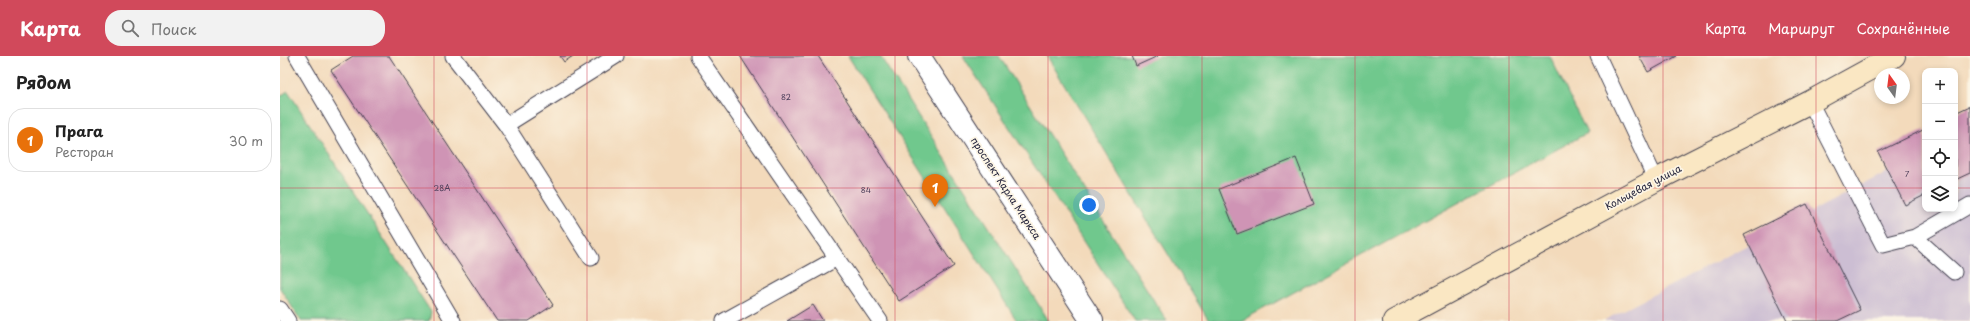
<!DOCTYPE html>
<html lang="ru">
<meta charset="utf-8">
<style>
body{margin:0;font-family:"Playpen Sans",sans-serif;background:#f2f2f2;color:#222}
.controls{position:absolute;right:12px;top:12px;display:grid;overflow:hidden;border-radius:8px;box-shadow:0 2px 6px #0003}
.controls button{width:36px;height:36px;display:grid;place-items:center;padding:0;border:0;border-bottom:1px solid #e0e0e0;background:#fff;color:#222;font:20px sans-serif}
.compass{position:absolute;left:1594px;top:12px;width:36px;height:36px;border-radius:50%;background:#fff;box-shadow:0 2px 6px #0003;rotate:346deg}
.you{position:absolute;left:809px;top:149px;width:14px;height:14px;margin:-10px;border:3px solid #fff;border-radius:50%;background:#1a73e8;box-shadow:0 0 0 6px #1a73e833}
.badge{display:grid;place-items:center;width:26px;height:26px;border-radius:50%;background:#d1495b;color:#fff;font-size:13px;font-weight:700}
.pin{position:absolute;translate:-50% -33px;filter:drop-shadow(0 1px 2px #0008)}
.pin::after{content:'';position:absolute;top:21px;width:14px;height:12px;background:inherit;clip-path:polygon(0 0,100% 0,50% 100%)}
.list{margin:0;padding:0;list-style:none}
h2{display:flex;justify-content:space-between;align-items:center;height:52px;margin:0;padding:0 16px;font-size:17px}
h2 small{font-size:13px;font-weight:400;color:#767676}
.list li{display:grid;grid-template-columns:26px 1fr auto;gap:12px;align-items:center;box-sizing:border-box;height:64px;margin:0 8px 8px;padding:0 8px;border:1px solid #e0e0e0;border-radius:16px}
.list b{display:block;font-size:15px;white-space:nowrap}
.list p{margin:0;font-size:13px;white-space:nowrap;color:#767676}
.list em{font-size:13px;font-style:normal;color:#767676}
.icon{flex:none;width:22px;height:22px;fill:none;stroke:currentColor;stroke-width:2;stroke-linecap:round;stroke-linejoin:round}
.map{position:relative;flex:none;width:1690px;height:265px;overflow:hidden}
header{display:flex;align-items:center;gap:24px;box-sizing:border-box;height:56px;padding:0 20px;background:#d1495b;color:#fff}
header strong{font-size:19px}
nav{display:flex;gap:22px;margin-inline-start:auto;font-size:14px}
.search{width:280px;height:36px;background:#f2f2f2;display:flex;align-items:center;gap:10px;box-sizing:border-box;padding:0 14px;border-radius:16px;color:#767676;font-size:15px}
main{display:flex}
aside{flex:1;background:#fff}
.map>svg:first-child{display:block}
.industrial{fill:#ccbed3}
.green{fill:#70c88d;stroke:#497564}
.building{fill:#cf94b5}
.lines{fill:none;stroke-linecap:round;stroke-linejoin:round}
.service-casing{stroke:#413e4e;stroke-width:17}
.tertiary-casing{stroke:#413e4e;stroke-width:24}
.secondary-casing{stroke:#413e4e;stroke-width:24}
.service{stroke:#fff;stroke-width:15}
.tertiary{stroke:#fff;stroke-width:22}
.secondary{stroke:#fae7c3;stroke-width:22}
.grid{fill:none;stroke:#d1495b;stroke-width:1;stroke-opacity:0.55}
.labels{text-anchor:middle;stroke-width:3.5;stroke-linejoin:round;paint-order:stroke}
.number-label{font-size:8px;fill:#4d3e5a}
.street-label{font-size:10px;fill:#22223b;stroke:#fcf5e5}
</style>
<header>
<strong>Карта</strong>
<div class="search"><svg class="icon" aria-label="search" viewBox="0 0 24 24"><circle cx="10" cy="10" r="6"/><path d="M15 15l6 6"/></svg>Поиск</div>
<nav><a>Карта</a><a>Маршрут</a><a>Сохранённые</a></nav>
</header>
<main>
<aside>
<h2>Рядом<small></small></h2>
<ul class="list">
<li><span class="badge" style="background:#e8710a">1</span><div><b>Прага</b><p>Ресторан</p></div><em>30 m</em></li>
</ul>
</aside>
<div class="map">
<svg width="1690" height="265" viewBox="0 0 1690 265">
<rect width="100%" height="100%" fill="#fcf5e5"/>
<filter id="ink" filterUnits="userSpaceOnUse"><feTurbulence type="fractalNoise" baseFrequency=".025" numOctaves="2"/><feDisplacementMap in="SourceGraphic" scale="8" xChannelSelector="R" yChannelSelector="G"/><feConvolveMatrix kernelMatrix="1 2 1 2 8 2 1 2 1" color-interpolation-filters="sRGB"/></filter>
<filter id="wash" filterUnits="userSpaceOnUse"><feTurbulence type="fractalNoise" baseFrequency=".012" numOctaves="4" result="noise"/><feDisplacementMap in="SourceGraphic" scale="16" xChannelSelector="R" yChannelSelector="G"/><feGaussianBlur stdDeviation="0.9" result="paint"/><feColorMatrix in="noise" values="0 0 0 0 0 0 0 0 0 0 0 0 0 0 0 0 0 1.4 0 .05"/><feComposite in="paint" operator="in"/></filter>
<g filter="url(#wash)">
<rect width="100%" height="100%" fill="#f3dabb"/>
<path class="industrial" d="M1690,73V265H1323L1645,96V153H1675V81Z"/>
<path class="green" d="M568,0H600L769,265H737Z
M683,0H719L887,265H855Z
M767,0H1270L1307,77L961,265H929Z
M8,35L151,256L149,265H21L0,232V40Z"/>
<g id="blocks">
<path class="building" d="M73,0H109L273,249L249,265H217L51,14Z
M280,0H293L284,6Z
M460,0H538L674,210L619,245Z
M852,0H878L856,10Z
M1359,0H1397L1368,16Z
M1690,50V117L1675,124V57Z
M1645,73V139L1625,149L1598,96Z
M1016,102L1034,148L957,178L939,133Z
M1527,148L1580,254L1557,265H1507L1464,179Z
M533,249L543,265H507Z"/>
</g>
</g>
<g filter="url(#ink)">
<use href="#blocks" fill-opacity="0" stroke="#413e4e" stroke-width="1"/>
<g class="lines">
<g class="service-casing">
<path id="service" d="M17,0L173,265
M173,0L226,69L311,202
M418,0L600,265
M1318,0L1376,124
M1530,46L1603,189L1635,181L1674,216
M226,69L336,0
M1635,181L1690,149
M0,253L8,265
M444,265L557,202"/>
</g>
<g class="tertiary-casing">
<path id="tertiary" d="M639,0L812,265"/>
</g>
<g class="secondary-casing">
<path id="secondary" d="M1114,265L1376,124L1530,46L1614,0"/>
</g>
<use href="#service" class="service"/>
<use href="#tertiary" class="tertiary"/>
<use href="#secondary" class="secondary"/>
</g>
</g>
<path class="grid" d="M154,0V265M307,0V265M461,0V265M615,0V265M768,0V265M922,0V265M1075,0V265M1229,0V265M1383,0V265M1536,0V265M0,132H1645M1675,132H1690"/>
<g class="labels">
<g class="number-label">
<text x="506" y="44">82</text>
<text x="1627" y="121">7</text>
<text x="162" y="135">28А</text>
<text x="586" y="137">84</text>
</g>
<g class="street-label">
<text transform="translate(1363 131) rotate(-28)" y="4">Кольцевая улица</text>
<text transform="translate(726 132) rotate(57)" y="4">проспект Карла Маркса</text>
</g>
</g>
</svg>
<div class="controls">
<button>+</button>
<button>−</button>
<button><svg class="icon" aria-label="locate" viewBox="0 0 24 24"><circle cx="12" cy="12" r="6"/><path d="M12 2v4M12 18v4M2 12h4M18 12h4"/></svg></button>
<button><svg class="icon" aria-label="layers" viewBox="0 0 24 24"><path d="M12 4l9 5-9 5-9-5zM3 14l9 5 9-5"/></svg></button>
</div>
<svg class="compass" viewBox="-18 -18 36 36"><path d="M0-13l5 13h-10z" fill="#e53935"/><path d="M0 13l5-13h-10z" fill="#767676"/></svg>
<div class="you"></div>
<div class="pin badge" style="left:655px;top:151px;background:#e8710a">1</div>
</div>
</main>
